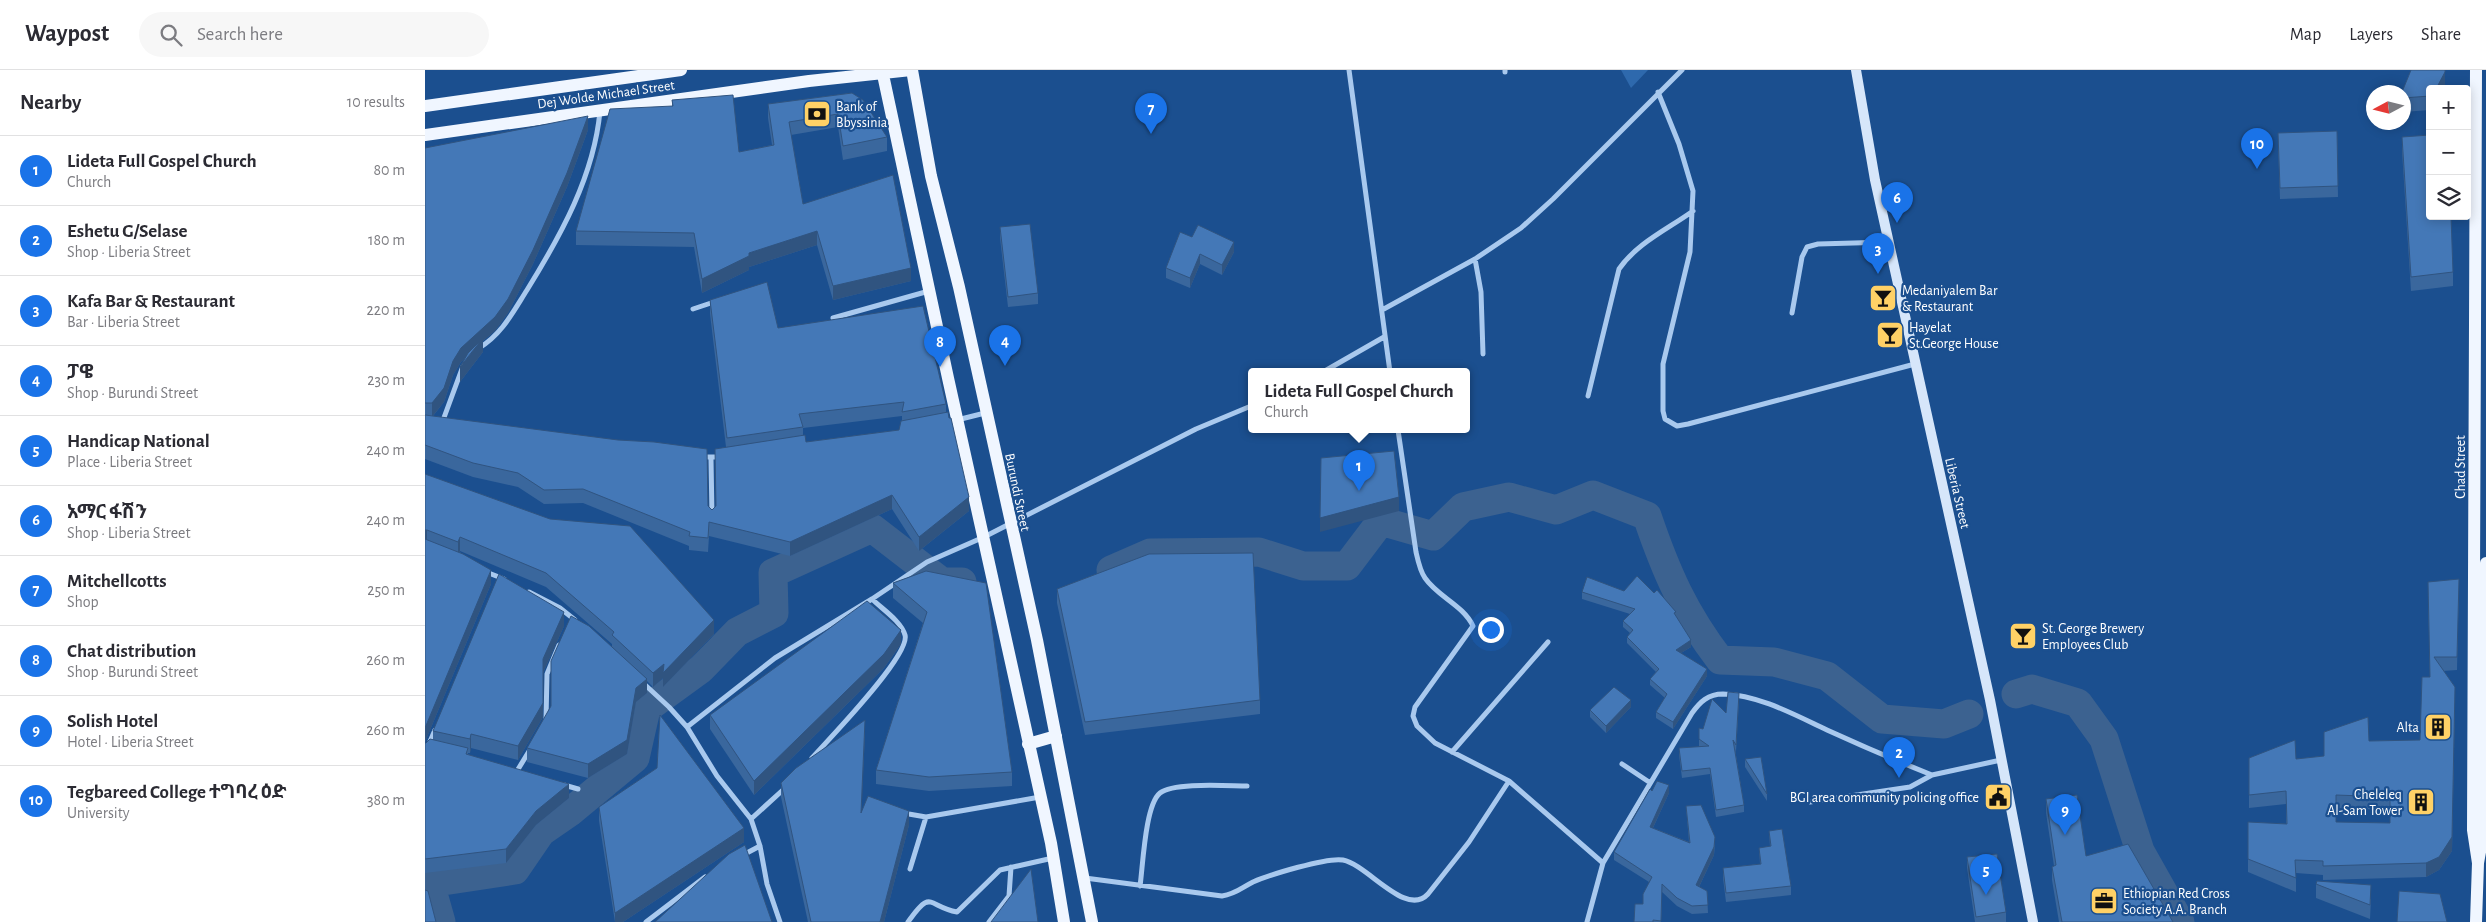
<!DOCTYPE html>
<meta charset="utf-8">
<style>
body{margin:0;font-family:"Alegreya Sans","Noto Sans Ethiopic",sans-serif;background:#f7f7f7;color:#2b2b33}
.controls{position:absolute;right:15px;top:15px;display:grid;overflow:hidden;border-radius:5px;box-shadow:0 2px 12px #0003}
.controls button{width:45px;height:45px;display:grid;place-items:center;padding:0;border:0;border-bottom:1px solid #e1e1e2;background:#fff;color:#2b2b33;font:25px sans-serif}
.compass{position:absolute;left:1941px;top:15px;width:45px;height:45px;border-radius:50%;background:#fff;box-shadow:0 2px 12px #0003;rotate:263deg}
.you{position:absolute;left:1065px;top:559px;width:18px;height:18px;margin:-12px;border:4px solid #fff;border-radius:50%;background:#1a73e8;box-shadow:0 0 0 8px #1a73e833}
.badge{display:grid;place-items:center;width:32px;height:32px;border-radius:50%;background:#1a73e8;color:#fff;font-size:16px;font-weight:700}
.pin{position:absolute;translate:-50% -41px;filter:drop-shadow(0 1px 2px #0008)}
.pin::after{content:'';position:absolute;top:26px;width:18px;height:15px;background:inherit;clip-path:polygon(0 0,100% 0,50% 100%)}
.popup{position:absolute;left:823px;top:298px;width:222px;height:65px;box-sizing:border-box;display:grid;place-content:center;border-radius:5px;background:#fff;filter:drop-shadow(0 1px 4px #0005);font-size:16px;white-space:nowrap;color:#7c7c81}
.popup b{font-size:19px;color:#2b2b33}
.popup::after{content:'';position:absolute;left:50%;top:100%;margin-left:-10px;border:10px solid transparent;border-top-color:#fff}
.list{margin:0;padding:0;list-style:none}
h2{display:flex;justify-content:space-between;align-items:center;height:65px;margin:0;padding:0 20px;font-size:21px}
h2 small{font-size:16px;font-weight:400;color:#7c7c81}
.list li{display:grid;grid-template-columns:32px 1fr auto;gap:15px;align-items:center;box-sizing:border-box;height:70px;padding:0 20px;border-top:1px solid #e1e1e2}
.list b{display:block;font-size:19px;white-space:nowrap}
.list p{margin:0;font-size:16px;white-space:nowrap;color:#7c7c81}
.list em{font-size:16px;font-style:normal;color:#7c7c81}
.icon{flex:none;width:28px;height:28px;fill:none;stroke:currentColor;stroke-width:2;stroke-linecap:round;stroke-linejoin:round}
.map{position:relative;flex:none;width:2061px;height:852px;overflow:hidden}
header{display:flex;align-items:center;gap:30px;box-sizing:border-box;height:70px;padding:0 25px;background:#fff;border-bottom:1px solid #e1e1e2}
header strong{font-size:24px}
nav{display:flex;gap:28px;margin-inline-start:auto;font-size:18px}
.search{width:350px;height:45px;background:#f7f7f7;display:flex;align-items:center;gap:12px;box-sizing:border-box;padding:0 18px;border-radius:28px;color:#7c7c81;font-size:19px}
main{display:flex}
aside{flex:1;background:#fff}
.map>svg:first-child{display:block}
.green{fill:#2e69ad}
.lines{fill:none;stroke-linecap:round;stroke-linejoin:round}
.river{stroke:#3c6290;stroke-width:29}
.street{stroke:#a9c9ee;stroke-width:5}
.secondary{stroke:#d6e6fa;stroke-width:10}
.primary{stroke:#f0f6ff;stroke-width:12}
.wall{fill:#3a679d;fill-rule:evenodd}
.shaded-wall{fill:#305480}
.building{fill:#4478b7;stroke:#305480;fill-rule:evenodd}
.labels{text-anchor:middle;stroke-width:4.5;stroke-linejoin:round;paint-order:stroke}
.street-label{font-size:14px;fill:#fff;stroke:#1b4f8f}
.poi-label{font-size:14px;fill:#fff;stroke:#1b4f8f;text-anchor:start}
</style>
<header>
<strong>Waypost</strong>
<div class="search"><svg class="icon" aria-label="search" viewBox="0 0 24 24"><circle cx="10" cy="10" r="6"/><path d="M15 15l6 6"/></svg>Search here</div>
<nav><a>Map</a><a>Layers</a><a>Share</a></nav>
</header>
<main>
<aside>
<h2>Nearby<small>10 results</small></h2>
<ul class="list">
<li><span class="badge">1</span><div><b>Lideta Full Gospel Church</b><p>Church</p></div><em>80 m</em></li>
<li><span class="badge">2</span><div><b>Eshetu G/Selase</b><p>Shop · Liberia Street</p></div><em>180 m</em></li>
<li><span class="badge">3</span><div><b>Kafa Bar &amp; Restaurant</b><p>Bar · Liberia Street</p></div><em>220 m</em></li>
<li><span class="badge">4</span><div><b>ፓዌ</b><p>Shop · Burundi Street</p></div><em>230 m</em></li>
<li><span class="badge">5</span><div><b>Handicap National</b><p>Place · Liberia Street</p></div><em>240 m</em></li>
<li><span class="badge">6</span><div><b>አማር ፋሽን</b><p>Shop · Liberia Street</p></div><em>240 m</em></li>
<li><span class="badge">7</span><div><b>Mitchellcotts</b><p>Shop</p></div><em>250 m</em></li>
<li><span class="badge">8</span><div><b>Chat distribution</b><p>Shop · Burundi Street</p></div><em>260 m</em></li>
<li><span class="badge">9</span><div><b>Solish Hotel</b><p>Hotel · Liberia Street</p></div><em>260 m</em></li>
<li><span class="badge">10</span><div><b>Tegbareed College ተግባረ ዕድ</b><p>University</p></div><em>380 m</em></li>
</ul>
</aside>
<div class="map">
<svg width="2061" height="852" viewBox="0 0 2061 852">
<rect width="100%" height="100%" fill="#1b4f8f"/>
<path class="green" d="M1196,0H1223L1206,18Z"/>
<g class="lines">
<path class="river" d="M686,500L725,483L834,482L878,496H922L956,451L1008,466L1038,437L1084,427L1131,440L1168,425L1222,446C1241,502 1259,543 1295,590L1349,592L1402,606L1457,649L1519,654L1544,644
M1591,624L1607,619L1653,633L1679,669L1715,781L1755,852
M16,852L5,813L90,800L116,762L145,742L210,688L221,639L276,599L312,562L349,543L348,503L447,458L517,512H537"/>
<path class="street" d="M924,0L965,302
M1080,0V2
M1233,22L1254,74L1268,121L1265,182L1238,294V341L1240,349L1252,356L1263,354L1490,294
M1050,189L1056,222L1058,284
M268,239L289,232
M957,240L1050,189L1096,158L1128,129L1257,0
M1367,243L1377,187L1382,177L1393,174L1464,172
M408,248L504,221
M54,278C77,264 88,242 102,220C136,165 169,106 175,41
M898,302L959,267
M1163,326L1194,199C1212,173 1243,159 1268,141
M532,350L560,343
M17,353L38,296
M973,360L991,482C993,491 995,501 1000,508C1013,527 1038,535 1048,556L990,637L988,646L992,656L1010,673L1084,711L1178,793
M275,387H297
M286,389L287,446
M61,502L79,509
M104,522L135,538L150,550
M217,612L244,637L262,657L292,706L326,749L335,776L342,814L355,852
M121,649L122,604L134,575
M262,657L350,588L447,529L502,492L559,467L771,359L826,336
M1027,682L1123,572
M0,683L10,660
M387,688C403,670 486,585 480,565C476,551 457,539 447,529
M1197,694L1224,712
M92,701L106,678
M139,715L153,719
M1385,732L1485,717L1507,705L1576,690
M478,743L501,747L615,727
M326,749L359,719
M318,785L335,776
M485,799L501,747
M660,808L797,826C811,824 816,818 828,812C844,805 902,787 918,790C943,795 981,848 1003,824L1044,772L1084,711
M715,816C718,796 720,735 735,723C749,712 803,716 822,716
M221,852L280,807
M483,852C507,818 502,836 532,842L575,800L628,788
M564,852L584,826L586,797
M1162,852L1178,793L1267,643C1275,632 1283,624 1298,624C1334,625 1370,645 1402,660C1437,676 1472,691 1507,705"/>
<path class="secondary" d="M1431,0L1450,110L1565,630L1608,852"/>
<path class="primary" d="M457,0L523,308L626,773L639,852
M487,0L506,106L534,217L612,570L667,852
M2051,0L2048,760L2053,793
M0,36L256,0
M0,65L384,11L486,0
M603,674L631,666
M2051,852L2053,793L2059,760L2061,493"/>
</g>
<path class="wall" d="M2020,17L2005,19V40L1978,42V22Z
M427,23L462,67V81L418,90L413,57L366,65L378,134L486,211L408,230L392,175L324,197V200L277,223L269,177L151,175V161L247,37V30L314,82L347,75L343,48V34Z
M163,60L142,117L108,194L83,243L70,261L58,271V282L35,312L40,288L36,292L28,305L19,332L8,346L283,436L287,440L291,436L301,377L285,244V230L353,258L521,334V343L544,441L494,481L467,439L365,486L284,466L283,482L264,480V476L158,433L119,434L93,417L48,407L0,389V78ZM477,346V351L474,360L381,372L378,366V358Z
M1912,61L1913,127L1855,129L1853,73Z
M1977,67L2028,202V216L1986,221L1977,81Z
M575,157L613,223V234L583,237L575,168Z
M767,167L809,182L797,205L775,194L765,218L741,208V198Z
M0,404L289,564L238,617V608L228,617L222,611V623L211,632L202,684L163,708L102,692V678L187,577V574L121,517L35,481V482L66,514L0,672Z
M501,501L587,702V716L504,721L451,714V700L498,553L468,528V513Z
M2034,509L2032,600L2018,601L2030,631L2027,781L2014,800L2001,807L1898,810V805L1871,803V822L1823,802V752L1861,754V734L1824,738V688L1871,689L1899,686L1944,671L1995,670L2005,607L2003,525ZM1911,738L1965,740V753L1911,752Z
M632,519L835,630V644L660,665L632,533Z
M1157,522L1251,546L1266,577L1256,583L1282,606L1248,659L1231,648V642L1240,628L1225,615V609L1231,602L1202,573V567L1205,563L1198,557V551L1205,544L1157,529Z
M139,556L118,603V647L93,690L46,678L45,683H43V684L144,728L111,755L81,793L0,803V673H1L8,670V661Z
M476,574L459,598L329,725L285,659V645Z
M1314,630L1311,682L1310,679L1319,735V742L1291,747L1285,704L1257,708L1254,685V678L1275,677L1274,676V658L1278,659L1301,643Z
M1206,637L1181,663L1165,647V640Z
M440,664L436,741L484,755L459,852H383L356,727V713Z
M1320,689L1342,724V731L1320,697Z
M232,698L319,772L198,852H190L174,751V737Z
M1227,721L1244,723L1228,758L1264,772L1261,736L1290,775L1289,785L1274,817L1282,821L1283,843L1267,844L1252,836L1237,822L1236,852H1209L1218,834L1224,812L1189,790V782Z
M1621,729L1661,786L1748,852H1634L1627,810V797L1629,796L1621,743Z
M1344,761L1366,816V825L1301,832L1298,808V798L1335,794L1334,778L1345,777Z
M1542,787L1581,842V852H1550L1542,798Z
M1891,814L1946,829L1945,849L1891,828Z"/>
<path class="shaded-wall" d="M2020,2V17L2019,19H2011Z
M163,46V60L142,117L108,194L83,243L70,261L58,271V282L35,312V297L49,280L36,292L28,305L19,332L7,347V333L28,291Z
M392,161V175L324,197V200L277,223V209L324,183Z
M809,172V182L797,205V195Z
M775,184V194L765,218V208Z
M486,198V211L408,230V216Z
M467,425V439L365,486V472Z
M544,427V441L494,481V467Z
M974,427V441L895,462V448Z
M0,460H2V474H0Z
M35,467V481L33,486V472Z
M66,500V514L0,672V658Z
M139,542V556L118,603V647L93,690V676L118,589Z
M289,550V564L238,617V608L228,617V603Z
M476,560V574L459,598L329,725V711Z
M1266,570V577L1251,586V580Z
M1282,599V606L1248,659V652Z
M222,609V623L211,632L202,684L163,708V694L211,618Z
M1206,630V637L1181,663V656Z
M2030,631L2027,781L2014,800L2001,807V793Z
M440,650V664L436,757V743Z
M46,664V678L45,683V669Z
M144,714V728L111,755L81,793V779L111,741Z
M1244,715V723L1225,764V757Z
M484,741V755L459,852H455Z
M319,758V772L198,852H190V843Z
M1290,767L1289,785L1271,823V815Z"/>
<path class="building" d="M1986,0H2020V2L2011,19H2005V26L1978,28V22H1977Z
M427,23L438,30L462,67L418,76L413,44L364,52L378,134L468,105L486,198L408,216L392,161L324,183V186L277,209L269,163L151,161L185,39L248,36L247,30L308,25L314,82L349,75L343,34Z
M163,46L142,103L108,180L83,229L70,247L36,278L28,291L19,318L7,333H0V78Z
M1912,61L1913,116L1855,118L1853,63Z
M2005,65V146H2026L2028,202L1986,207L1977,67Z
M605,154L613,223L583,227L575,157Z
M773,155L809,172L797,195L775,184L765,208L741,198L755,162L767,167Z
M342,212L353,258L498,236L521,334L477,342L479,332L374,344L378,357L302,368L285,230Z
M58,268L35,297L43,283Z
M523,342L524,348H526L544,427L494,467L467,425L365,472L284,452L283,468L264,466L265,462L158,419L119,420L93,403L48,393L0,375V345L193,370L229,372L282,379L283,436L287,440L291,436L290,379L380,365L381,372L474,360L476,351Z
M969,381L974,427L895,448L896,388Z
M0,404L125,449L205,456L289,550L238,603L239,594L228,603L187,565L189,562L121,503L35,467L33,472L2,460H0Z
M0,469L38,484L66,500L0,658Z
M828,483L835,630L660,652L632,519L724,484Z
M501,501L561,513L587,702L504,707L451,700L502,542L468,513Z
M74,504L139,542L118,589V633L93,676L46,664L45,669L8,661Z
M1212,506L1229,523L1232,520L1251,542L1249,543L1266,570L1251,580L1282,599L1248,652L1231,642L1242,624L1225,609L1234,599L1202,567L1208,560L1198,551L1210,539L1157,522L1162,507L1199,521Z
M2034,509L2032,587H2009L2030,617L2027,767L2014,787L2001,793L1898,796V791L1870,790L1871,808L1823,789V752L1862,754L1861,721L1824,725V688L1870,670L1871,689L1899,686V662L1943,647L1944,671L1995,670L1997,607H2005L2003,512ZM1911,725L1965,727V753L1911,752Z
M442,531L476,560L459,584L329,711L285,645Z
M146,546L164,556L222,609L211,618L202,670L163,694L102,678L126,636V591Z
M1189,617L1206,630L1181,656L1165,640Z
M1303,622L1314,623L1311,675L1308,670L1319,735L1291,740L1285,698L1257,701L1254,678L1284,676L1274,669V658L1278,659L1287,629L1301,643Z
M235,645L319,758L190,843L174,737L232,698Z
M440,650L436,743L443,726L484,741L455,852H386L356,713L371,698Z
M5,669L43,678L41,684L144,714L111,741L81,779L0,789V673H1Z
M1336,687L1342,724L1320,689Z
M1232,711L1244,715L1225,757L1265,773L1261,736L1276,735L1290,767L1289,777L1271,815L1282,821L1283,835L1267,836L1252,828L1237,814L1236,851L1228,850V852H1209L1210,834H1218V824L1227,807L1189,782L1225,719L1227,721Z
M1652,725L1661,786L1703,774L1748,852H1637L1627,797L1631,795L1621,729Z
M1357,759L1366,816L1301,823L1298,798L1336,794L1334,778L1346,776L1344,761Z
M320,775L347,852H230L304,784Z
M1572,784L1581,842L1551,847L1542,787Z
M606,799L613,852H566Z
M1892,811L1946,815L1945,835L1891,814Z
M0,820L3,821L11,852H0Z
M1974,821L2015,824L2022,852H1972Z"/>
<defs>
<g id="bank-square" transform="scale(1.4375)"><rect x="-9" y="-9" width="18" height="18" rx="4" fill="#ffd166" stroke="#1b4f8f"/><path d="M-6-4H6V4H-6ZM0-2.3a2.3 2.3 0 1 0 0 4.6a2.3 2.3 0 1 0 0-4.6Z" fill="#111"/></g>
<g id="bar-square" transform="scale(1.4375)"><rect x="-9" y="-9" width="18" height="18" rx="4" fill="#ffd166" stroke="#1b4f8f"/><path d="M-6-5H6L.8 .8V4.5H3.5V6h-7V4.5H-.8V.8Z" fill="#111"/></g>
<g id="building-square" transform="scale(1.4375)"><rect x="-9" y="-9" width="18" height="18" rx="4" fill="#ffd166" stroke="#1b4f8f"/><path d="M-4-6H4V6H1V3H-1V6H-4ZM-2.5-4.3h1.7v1.8h-1.7ZM.8-4.3h1.7v1.8H.8ZM-2.5-1h1.7V.8h-1.7ZM.8-1h1.7V.8H.8Z" fill="#111"/></g>
<g id="civic-square" transform="scale(1.4375)"><rect x="-9" y="-9" width="18" height="18" rx="4" fill="#ffd166" stroke="#1b4f8f"/><path d="M-.6-6.5H3V-4.5H.6V-3L4-1V1h2V6H-6V1h2V-1L-.6-3ZM-1.2 2.5V6h2.4V2.5Z" fill="#111"/></g>
<g id="office-square" transform="scale(1.4375)"><rect x="-9" y="-9" width="18" height="18" rx="4" fill="#ffd166" stroke="#1b4f8f"/><path d="M-6-3h4V-5.5h4V-3h4V5H-6ZM-1-4.5V-3h2v-1.5ZM-6 0V1H6V0Z" fill="#111"/></g>
</defs>
<g fill-rule="evenodd">
<use href="#bank-square" x="392" y="44"/>
<use href="#bar-square" x="1458" y="228"/>
<use href="#bar-square" x="1465" y="265"/>
<use href="#bar-square" x="1598" y="566"/>
<use href="#building-square" x="2013" y="657"/>
<use href="#civic-square" x="1573" y="727"/>
<use href="#building-square" x="1996" y="732"/>
<use href="#office-square" x="1679" y="831"/>
</g>
<g class="labels">
<g class="street-label">
<text transform="translate(181 24) rotate(-8)" y="5">Dej Wolde Michael Street</text>
<text transform="translate(2035 397) rotate(-90)" y="5">Chad Street</text>
<text transform="translate(593 422) rotate(78)" y="5">Burundi Street</text>
<text transform="translate(1533 423) rotate(77)" y="5">Liberia Street</text>
</g>
<g class="poi-label">
<text x="411" y="41">Bank of<tspan x="411" dy="16">Bbyssinia</tspan></text>
<text x="1477" y="225">Medaniyalem Bar<tspan x="1477" dy="16">&amp; Restaurant</tspan></text>
<text x="1484" y="262">Hayelat<tspan x="1484" dy="16">St.George House</tspan></text>
<text x="1617" y="563">St. George Brewery<tspan x="1617" dy="16">Employees Club</tspan></text>
<text x="1994" y="662" text-anchor="end">Alta</text>
<text x="1977" y="729" text-anchor="end">Cheleleq<tspan x="1977" dy="16">Al-Sam Tower</tspan></text>
<text x="1554" y="732" text-anchor="end">BGI area community policing office</text>
<text x="1698" y="828">Ethiopian Red Cross<tspan x="1698" dy="16">Society A.A. Branch</tspan></text>
</g>
</g>
</svg>
<div class="controls">
<button>+</button>
<button>−</button>
<button><svg class="icon" aria-label="layers" viewBox="0 0 24 24"><path d="M12 4l9 5-9 5-9-5zM3 14l9 5 9-5"/></svg></button>
</div>
<svg class="compass" viewBox="-18 -18 36 36"><path d="M0-13l5 13h-10z" fill="#e53935"/><path d="M0 13l5-13h-10z" fill="#7c7c81"/></svg>
<div class="you"></div>
<div class="pin badge" style="left:934px;top:421px">1</div>
<div class="popup"><b>Lideta Full Gospel Church</b>Church</div>
<div class="pin badge" style="left:1474px;top:708px">2</div>
<div class="pin badge" style="left:1453px;top:204px">3</div>
<div class="pin badge" style="left:580px;top:296px">4</div>
<div class="pin badge" style="left:1561px;top:825px">5</div>
<div class="pin badge" style="left:1472px;top:153px">6</div>
<div class="pin badge" style="left:726px;top:64px">7</div>
<div class="pin badge" style="left:515px;top:297px">8</div>
<div class="pin badge" style="left:1640px;top:765px">9</div>
<div class="pin badge" style="left:1832px;top:99px">10</div>
</div>
</main>
